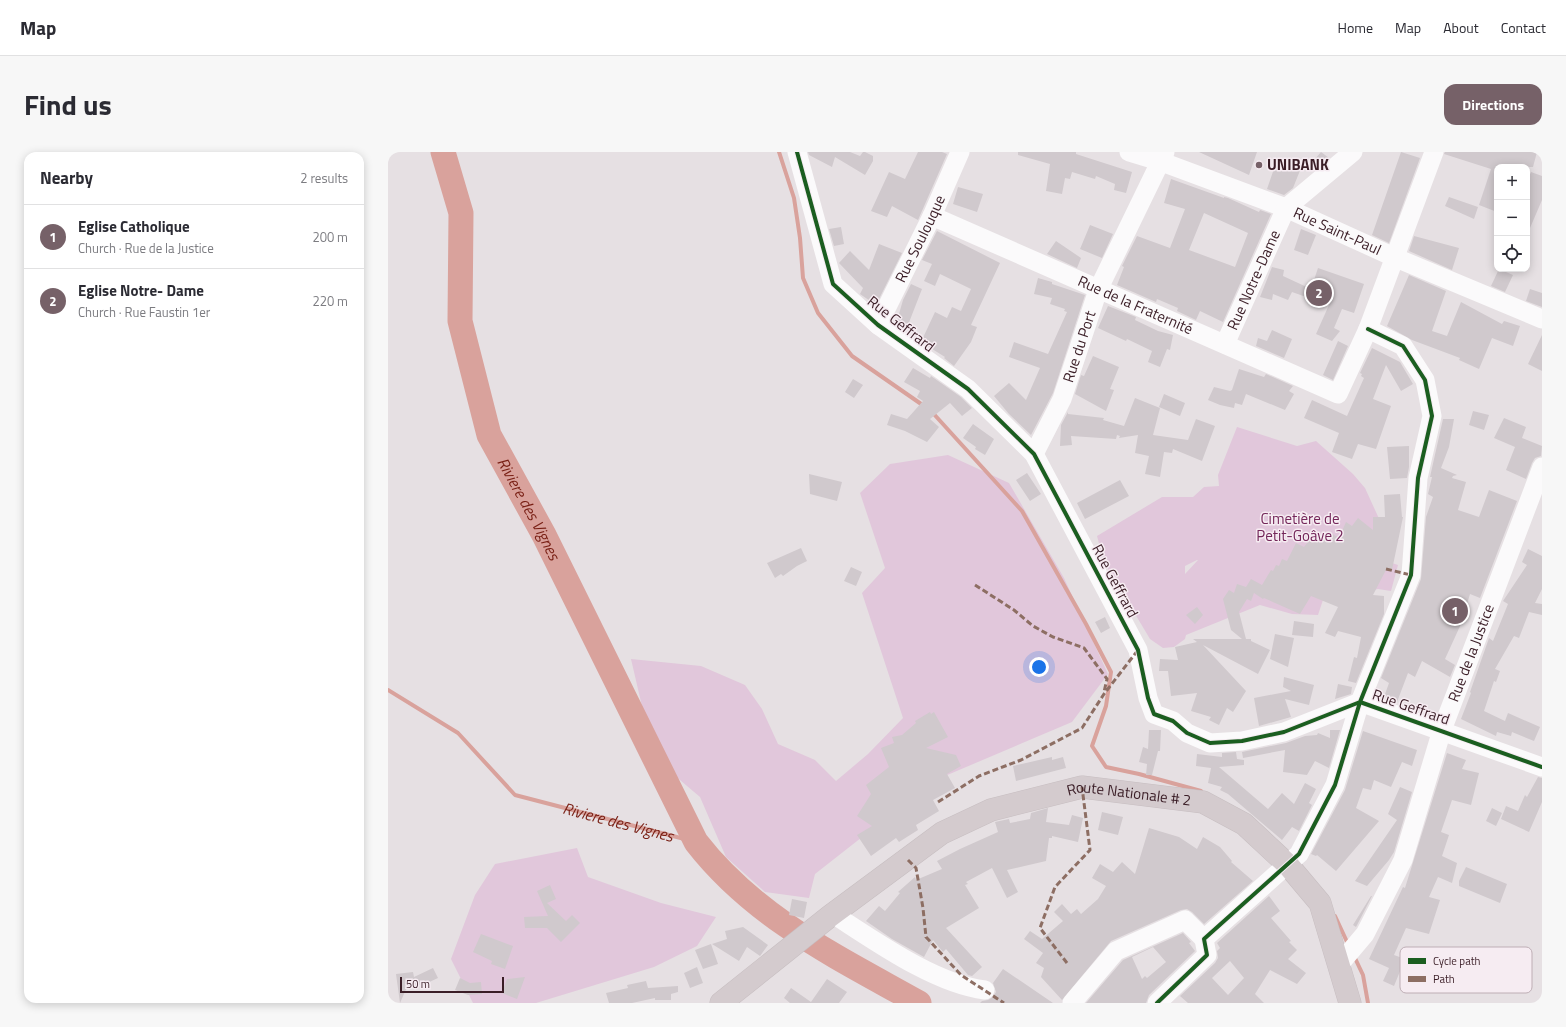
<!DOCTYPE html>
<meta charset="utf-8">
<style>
body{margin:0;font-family:"Titillium Web",sans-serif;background:#f7f7f7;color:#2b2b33}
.controls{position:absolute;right:12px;top:12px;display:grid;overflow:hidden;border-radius:8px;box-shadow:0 2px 10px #0003}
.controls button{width:36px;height:36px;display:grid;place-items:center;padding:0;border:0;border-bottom:1px solid #e1e1e2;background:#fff;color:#2b2b33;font:20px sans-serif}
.scale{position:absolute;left:12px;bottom:10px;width:104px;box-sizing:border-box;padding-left:4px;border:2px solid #3a1d26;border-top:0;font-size:11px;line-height:14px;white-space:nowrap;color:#3a1d26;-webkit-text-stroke:3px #f6ecf2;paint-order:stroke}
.you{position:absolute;left:651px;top:515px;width:14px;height:14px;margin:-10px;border:3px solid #fff;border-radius:50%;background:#1a73e8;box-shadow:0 0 0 6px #1a73e833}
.badge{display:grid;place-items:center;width:26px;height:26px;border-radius:50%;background:#766168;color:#fff;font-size:13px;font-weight:700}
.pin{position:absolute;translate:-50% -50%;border:2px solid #fff;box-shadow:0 1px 4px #0006}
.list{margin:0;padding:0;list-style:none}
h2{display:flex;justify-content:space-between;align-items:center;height:52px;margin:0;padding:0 16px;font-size:17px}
h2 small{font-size:13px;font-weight:400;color:#7c7c81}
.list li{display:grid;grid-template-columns:26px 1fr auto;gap:12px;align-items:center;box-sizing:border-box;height:64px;padding:0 16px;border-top:1px solid #e1e1e2}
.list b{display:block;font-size:15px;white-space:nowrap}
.list p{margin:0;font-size:13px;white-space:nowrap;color:#7c7c81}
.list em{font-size:13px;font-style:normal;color:#7c7c81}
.icon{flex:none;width:22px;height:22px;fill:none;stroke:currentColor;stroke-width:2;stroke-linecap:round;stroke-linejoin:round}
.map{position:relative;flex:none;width:1154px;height:851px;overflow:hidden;border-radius:12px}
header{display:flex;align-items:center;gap:24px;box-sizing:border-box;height:56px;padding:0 20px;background:#fff;border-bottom:1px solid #e1e1e2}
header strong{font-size:19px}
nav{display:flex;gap:22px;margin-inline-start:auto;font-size:14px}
.intro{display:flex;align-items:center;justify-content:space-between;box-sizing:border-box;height:96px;padding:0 24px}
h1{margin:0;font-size:28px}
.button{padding:10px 18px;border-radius:12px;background:#766168;color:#fff;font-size:14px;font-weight:700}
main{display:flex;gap:24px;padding:0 24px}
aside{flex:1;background:#fff;border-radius:12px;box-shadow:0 2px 10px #0003}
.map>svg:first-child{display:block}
.green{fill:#e1c7db;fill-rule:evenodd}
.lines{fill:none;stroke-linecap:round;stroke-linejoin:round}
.stream{stroke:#d9a29c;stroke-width:4}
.river{stroke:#d9a29c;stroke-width:25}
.building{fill:#d0c9cd;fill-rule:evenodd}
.major-casing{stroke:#c7bec1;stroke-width:23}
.minor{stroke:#fbfafb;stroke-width:19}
.major{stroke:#d4cbce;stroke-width:22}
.quiet{stroke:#8d6e63;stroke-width:3;stroke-dasharray:6 3;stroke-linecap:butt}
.cycleway-casing{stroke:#f6ecf2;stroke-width:6}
.cycleway{stroke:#1b5e20;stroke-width:4}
.poi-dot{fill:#766168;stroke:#f6ecf2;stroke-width:1.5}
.labels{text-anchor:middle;stroke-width:3;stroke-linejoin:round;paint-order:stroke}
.poi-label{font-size:15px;font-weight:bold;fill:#3a1d26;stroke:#f6ecf2;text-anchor:start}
.street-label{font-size:15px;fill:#3a1d26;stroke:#f6ecf2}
.park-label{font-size:15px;fill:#732559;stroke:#f6ecf2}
.water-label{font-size:16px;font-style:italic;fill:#791f14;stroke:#f6ecf2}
.key{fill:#f6ecf2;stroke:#beaeb5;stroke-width:1}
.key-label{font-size:11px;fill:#3a1d26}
</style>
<header>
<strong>Map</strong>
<nav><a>Home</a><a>Map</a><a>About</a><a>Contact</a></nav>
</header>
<div class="intro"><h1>Find us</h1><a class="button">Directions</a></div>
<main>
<aside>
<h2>Nearby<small>2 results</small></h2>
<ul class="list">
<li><span class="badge">1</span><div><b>Eglise Catholique</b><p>Church · Rue de la Justice</p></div><em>200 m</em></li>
<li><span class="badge">2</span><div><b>Eglise Notre- Dame</b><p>Church · Rue Faustin 1er</p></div><em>220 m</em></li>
</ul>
</aside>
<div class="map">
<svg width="1154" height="851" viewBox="0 0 1154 851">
<rect width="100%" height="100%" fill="#e6e0e3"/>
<path class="green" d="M849,275L909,294L928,289L965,322L977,336L993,371L989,406L1010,413L1003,439L990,437L935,448L930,463L904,462L872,453L798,483L797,487L786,495L775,496L762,487L716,410L709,384L774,345H805L816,335L831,334L830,323ZM809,408H810L797,422V414Z
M560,303L621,331L676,426L720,522L684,570L557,624L492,671L427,722L421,746L377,740L338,705L312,645L266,606L243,507L313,514L357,533L374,557L390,592L427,608L448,629L480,602L515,566L474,441L497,416L472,341L502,312Z
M189,696L200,725L273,751L328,765L309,794L266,815L148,851H85L63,807L87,743L107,712Z"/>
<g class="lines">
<g class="stream">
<path d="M391,0L406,46L412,86L415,126L430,161L464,204L536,254"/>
<path d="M544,260L634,359L698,472L723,520L718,554L704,594L718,615L751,622L813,639"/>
<path id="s1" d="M0,538L70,581L127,643L308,690"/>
<path d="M947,764L960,792"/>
<path d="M966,804L975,823L980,851"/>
</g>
<path class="river" id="s2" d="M55,0L73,61L72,169L101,283L156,383L308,690C367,766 449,805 531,851"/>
</g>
<path class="building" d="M420,0H462L472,4L475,0H477L485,4V9L477,23L447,5L444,15L421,3Z
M530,0H554L559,2L530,68L504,54L499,65L483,59L501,20L517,27Z
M630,0H688V2L744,20L738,41L726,38L727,32L708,24L707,27L684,20L682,27L677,26L674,42L658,39L662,12L630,3Z
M811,0H869L861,23Z
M933,0L941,6L925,19L920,15Z
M1013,0L1032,6L1001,91L984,83Z
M1057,0H1149L1145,15H1109V60L1091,53L1103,17L1056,2Z
M889,8L913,16L905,36L896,43L879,37Z
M1143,20L1154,24V48L1139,83V29Z
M783,27L836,46V45L840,46L871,60L872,58L883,62L835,170L812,159L808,168L789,159L790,156L769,147L768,150L729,133L736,115L734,114L749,84L782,96L797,57L776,51ZM816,61L860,81L847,115L801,98Z
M570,35L595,42L589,60L565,52Z
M1061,45L1090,55L1086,67L1057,54Z
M702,73L725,82L714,106L692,97Z
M453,75L456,92L446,94L441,77Z
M913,77L928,83L920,103L906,98Z
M549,79L612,111L583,173L589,175L583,190L566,214L556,206L557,205L533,190L547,160L559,166L564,155L573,159L583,137L552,122L547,134L536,129L544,112L534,108Z
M1026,84L1071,96L1064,118L1021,99Z
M668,89L693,106L689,116L659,102Z
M491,92L514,101L488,153L472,142L475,136L451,111L462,99L481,118Z
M884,115L896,118L895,124L923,137L930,116L976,132L966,161L954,157L946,176L952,179L944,189L928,182L941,153L904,140L900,148L885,142L884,148L872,145Z
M1111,117L1125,123L1117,140L1103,134Z
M1021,123L1058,139L1044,179L1059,184L1073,150L1114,172L1116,169L1132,174L1125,194L1104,186L1091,217L1071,208L1072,206L1024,188L999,174Z
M650,126L664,130V132L697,143L665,241L643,283L621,262L606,244L621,231L638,248L652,216L621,205L626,190L660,202L679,160L676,159L677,157L662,152L664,146L646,142Z
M523,132L534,137L520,173L509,169L515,148Z
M1142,137L1154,141V155L1138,149Z
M720,154L748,165L747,168L770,179L785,183L782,198L779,197L772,215L760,210L764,199L739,187L738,189L710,176Z
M884,178L904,187L896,206L868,194L870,186L879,189Z
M1154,183V219L1140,212Z
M950,189L960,194L945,228L935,223Z
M984,196L1012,210L1025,232L1013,239L998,213L985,247L1003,254L988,297L970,292L964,307L944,300L951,281L916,266L924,248L959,264L976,226L973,224L974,222L972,221Z
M705,204L731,215L722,237L726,238L718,259L687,242L693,223L696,224Z
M525,216L542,226L543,224L573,245L584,256L574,264L562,251L542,267L551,275L539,290L517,279L499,273L503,262L519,267L535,249L529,245L532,239L516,230Z
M851,217L876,225L878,222L905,234L901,239L906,242L897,258L858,242L854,253L847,251L846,256L832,253L820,248L826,235L842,239L844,238Z
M465,227L475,233L466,246L457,240Z
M776,242L797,251L792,264L771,255Z
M747,246L772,256L765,283L800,288L808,267L827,274L814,309L785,297L784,301L776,300L772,325L757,322L761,304L747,301L750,283L731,286L732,284L729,283L728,287L683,284L684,293L672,294L673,273L680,260V262L716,266L715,268L736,274Z
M1085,259L1101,263L1096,278L1081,273Z
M1116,266L1138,275L1134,286L1154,294L1153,304L1147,306L1144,311L1138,327L1118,318L1127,295L1106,286Z
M1055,267H1066L1061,295L1053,316L1069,323L1065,324L1064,326L1078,330L1070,358L1091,365L1101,338L1129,349L1092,446L1082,442L1073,472L1057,507L1067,513L1062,525L1034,509L1027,525L1020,521L1009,550L996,545L1001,531L993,526L1033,427L1038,365L1045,345L1040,342L1044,325H1042Z
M585,272L606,287L597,303L587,297L588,295L575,286Z
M1021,294V315L1019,326L1002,327L999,295Z
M639,321L653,342L642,349L628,328Z
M421,322L454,330L449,349L422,342Z
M732,328L741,344L697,367L689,351Z
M1012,342L1014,365H1015L1004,418L999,416L985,443L996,444V462L968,531L960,529L966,505L969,506L973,485L950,479L947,485L937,481L950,455L923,444L912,462L876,446L875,447L866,441L863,449L859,447L851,460L858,487H863V489L882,498L870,522L815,493L858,539L845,560L839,556L831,573L821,568L823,565L803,559L809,541L783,544L780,519H771L772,507L790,508L787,495L809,490L805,487H854L843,478L835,447L841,438L846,441L849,432L858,435L863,427L874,433L883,418L885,419L888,413L891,414L894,407L899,409L908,391L916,395L927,381L935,388L941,380L951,386L958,370L964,374L970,366L985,378V365H997L996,343Z
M413,396L419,409L409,414L395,424L393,422L387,426L379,411Z
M1140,397L1154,404V437L1147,451L1154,452V463L1141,460L1131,486L1126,484L1107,517L1112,519L1108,530L1106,529L1096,559L1117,569L1120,561L1152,575L1146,589L1124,580L1123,584L1109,580L1108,584L1073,567L1083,541L1082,540L1100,489L1101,486L1105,489L1120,452L1115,449L1139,413L1134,410Z
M463,415L474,420L468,434L456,429Z
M809,455L815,463L807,472L798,463Z
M717,465L722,476L713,481L707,470Z
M906,469L926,472L925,485L904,483Z
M887,482L906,486L900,515L882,507Z
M896,525L926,533L921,553L897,547L903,565L871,574L866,546L903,539L895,535Z
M950,532L964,535L963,542L947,547Z
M542,560L543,562L546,560L560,585L538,596L568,603L573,614L559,622L567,636L545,648L551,659L528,673L530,678L511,690L508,686L483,704L469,683L484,674L469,664L483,642L478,633L501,615L493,596L506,591L504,585L514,583L528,571L527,569Z
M761,578H773L772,599H770L764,623H758L759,612L751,610L755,595L760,597Z
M942,578H952L941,616L927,609L919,623L895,620L897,598L855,606L854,600L898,591L917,584L929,583L930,581L942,586Z
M975,579L1029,598L1024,614L1014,610L1003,635L986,628L983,638L975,636L968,656L991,669L948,719L929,703L928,704L923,702L957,638Z
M848,600L849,607L856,608V613L831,615L880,657L894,641L906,652L917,631L928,637L921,651L924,653L911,679L904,675L894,688L840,642L832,638L834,635L820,631L823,616L808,614L809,602L834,605V601Z
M1059,601L1078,608L1074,617L1091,621L1083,653L1064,648L1053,680L1061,683L1054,704L1069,711L1064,731L1050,725L1041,745L1052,748L1041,782L1018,776L1006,803L1017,807L1006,834L995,829L1001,816L981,807L1015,735L1017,736Z
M664,605V608L675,605L678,616L628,629L625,614Z
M1150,625L1154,626V650L1141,680L1113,667L1118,654L1130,659L1137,643L1139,645Z
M1012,635L1024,640L1006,700L1001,708L979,734L967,729L1009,668L1000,662Z
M660,656L658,670L681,673L684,663L695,666L690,690L664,684V686H661L658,709L619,718L630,740L619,746L604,716L578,730L580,732L577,733L591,756L558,776L594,815L584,824L580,823L558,797L555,800L545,788L536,805L504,787L478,769L491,754L497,759L512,741L510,740L527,725L528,728L554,717L549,709L572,697L610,680L607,670L621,667L622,671L642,667L643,661Z
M1104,656L1114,661L1108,674L1098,669Z
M714,660L735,665L730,683L710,678Z
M761,676L791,685L809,697L815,685L832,695L844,709L843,710L865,729L816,772L804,760L799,757L793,758L723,789L674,848L653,825L656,816L648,811L655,801L636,787L642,779L654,787L675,769L666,760L674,752L683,762L689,757L693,762L710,747L718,734L704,726L712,712L725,720L734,710L747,722Z
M1078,715L1119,732L1112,751L1071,734V729Z
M162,733L168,747L159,751L178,769L184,763L192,771L173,790L159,776H137L136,765L160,764L149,739Z
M881,744L892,759L883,766L903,789L901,790L909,798L900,807L918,821L909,832L882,818L867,842L876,851H800L792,844L827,811L830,806L829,799L832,796L829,791ZM842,809L856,826L840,843L824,826Z
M983,744H984L968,775L965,773Z
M404,747L419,750L416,766L401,763Z
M355,775L380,793L372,804L359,795L351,809L324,792L339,787L337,779Z
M795,781L803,790L801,791L807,799L761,843L758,851H698L735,808ZM765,795L778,810L759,826L757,824L754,827L744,805Z
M93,782L125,794L117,817L103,812L104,809L85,800Z
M323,792L330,812L315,817L307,798Z
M309,815L315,831L302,836L296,821Z
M45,816L50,826L37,832L19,835L12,851L8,822L25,820L26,825Z
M615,817L665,851H592L594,849L600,848L605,845L608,840L605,831Z
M137,825L129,847L114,841L119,827Z
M72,826L82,831L93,830L94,842L80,843L67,838Z
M439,827L459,840L451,851H402L396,846L403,836L423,850Z
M258,829L260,836L290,834V840L283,842V848H267V846L244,851H221L218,841L240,836L239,833Z"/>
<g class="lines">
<g class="major-casing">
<g id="major">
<path id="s9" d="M333,851L442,764L554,681L603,658L694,635L815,650L856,672L900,713L932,751L962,851"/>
</g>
</g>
<g class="minor">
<path d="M409,0L445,132L490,173L580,237L646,302L750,498L760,546L766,562L785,569L799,581L822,591L854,589L896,580L972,550L1154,615"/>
<path id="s3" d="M741,0L774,10L898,56L1008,106L1154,167"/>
<path id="s4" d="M544,64L950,242L980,177L1046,0"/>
<path id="s5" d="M490,173L544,64L572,0"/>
<path id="s6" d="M837,192L898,56L965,0"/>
<path id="s7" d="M646,302L674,247L710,138L777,0"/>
<path d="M445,762C487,789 547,832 597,838"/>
<path id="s8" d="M950,814L977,782L1015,708L1054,578L1154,315"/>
<path d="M684,851L728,799L797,768L816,787"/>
<path d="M769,851L819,803L816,787L911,702L947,633L972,550L1023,423L1030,326L1044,264L1037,228L1015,194L980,177"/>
</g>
<use href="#major" class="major"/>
<path class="quiet" d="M998,417L1023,423
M587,433L626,458L645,474L665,485L696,496L719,527L716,540
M550,650L591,624L633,608L694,576L716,542L750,498
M520,708L528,716L535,756L538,785L573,823L616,851
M679,811L652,776L667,735L702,698L694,635"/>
<g class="cycleway-casing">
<path id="cycleway" d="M409,0L445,132L490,173L580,237L646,302L750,498L760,546L766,562L785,569L799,581L822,591L854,589L896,580L972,550L1154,615
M769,851L819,803L816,787L911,702L947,633L972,550L1023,423L1030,326L1044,264L1037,228L1015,194L980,177"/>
</g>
<use href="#cycleway" class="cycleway"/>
</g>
<circle class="poi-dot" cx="871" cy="13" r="4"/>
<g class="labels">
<g class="poi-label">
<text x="879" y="18">UNIBANK</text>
</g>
<g class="street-label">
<text dy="5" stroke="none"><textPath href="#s3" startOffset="223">Rue Saint-Paul</textPath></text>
<text dy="5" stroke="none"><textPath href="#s5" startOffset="96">Rue Soulouque</textPath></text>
<text dy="5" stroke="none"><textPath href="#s6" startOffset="70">Rue Notre-Dame</textPath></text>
<text dy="5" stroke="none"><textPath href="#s4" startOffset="222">Rue de la Fraternité</textPath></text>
<text transform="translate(513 172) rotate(38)" y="5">Rue Geffrard</text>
<text dy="5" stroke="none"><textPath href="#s7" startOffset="117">Rue du Port</textPath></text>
<text transform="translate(727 429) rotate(62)" y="5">Rue Geffrard</text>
<text dy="5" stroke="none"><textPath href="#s8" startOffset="343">Rue de la Justice</textPath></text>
<text transform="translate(1023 555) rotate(19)" y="5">Rue Geffrard</text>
<text dy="5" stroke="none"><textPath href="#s9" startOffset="474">Route Nationale # 2</textPath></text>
</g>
<g class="park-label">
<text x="912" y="372">Cimetière de<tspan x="912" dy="17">Petit-Goâve 2</tspan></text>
</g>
<g class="water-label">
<text dy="6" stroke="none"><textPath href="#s2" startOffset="373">Riviere des Vignes</textPath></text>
<text dy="6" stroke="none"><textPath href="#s1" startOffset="273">Riviere des Vignes</textPath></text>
</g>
</g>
<rect x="1012" y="795" width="132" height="46" rx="6" class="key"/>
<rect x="1020" y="806" width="18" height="6" fill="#1b5e20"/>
<rect x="1020" y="824" width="18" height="6" fill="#8d6e63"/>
<g class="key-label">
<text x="1045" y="813">Cycle path</text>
<text x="1045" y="831">Path</text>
</g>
</svg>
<div class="controls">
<button>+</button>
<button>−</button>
<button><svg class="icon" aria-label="locate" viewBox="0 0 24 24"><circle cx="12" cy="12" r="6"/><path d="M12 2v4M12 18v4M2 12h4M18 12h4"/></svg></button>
</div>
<div class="scale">50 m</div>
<div class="you"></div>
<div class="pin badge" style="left:1067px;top:459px">1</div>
<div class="pin badge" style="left:931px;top:141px">2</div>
</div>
</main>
